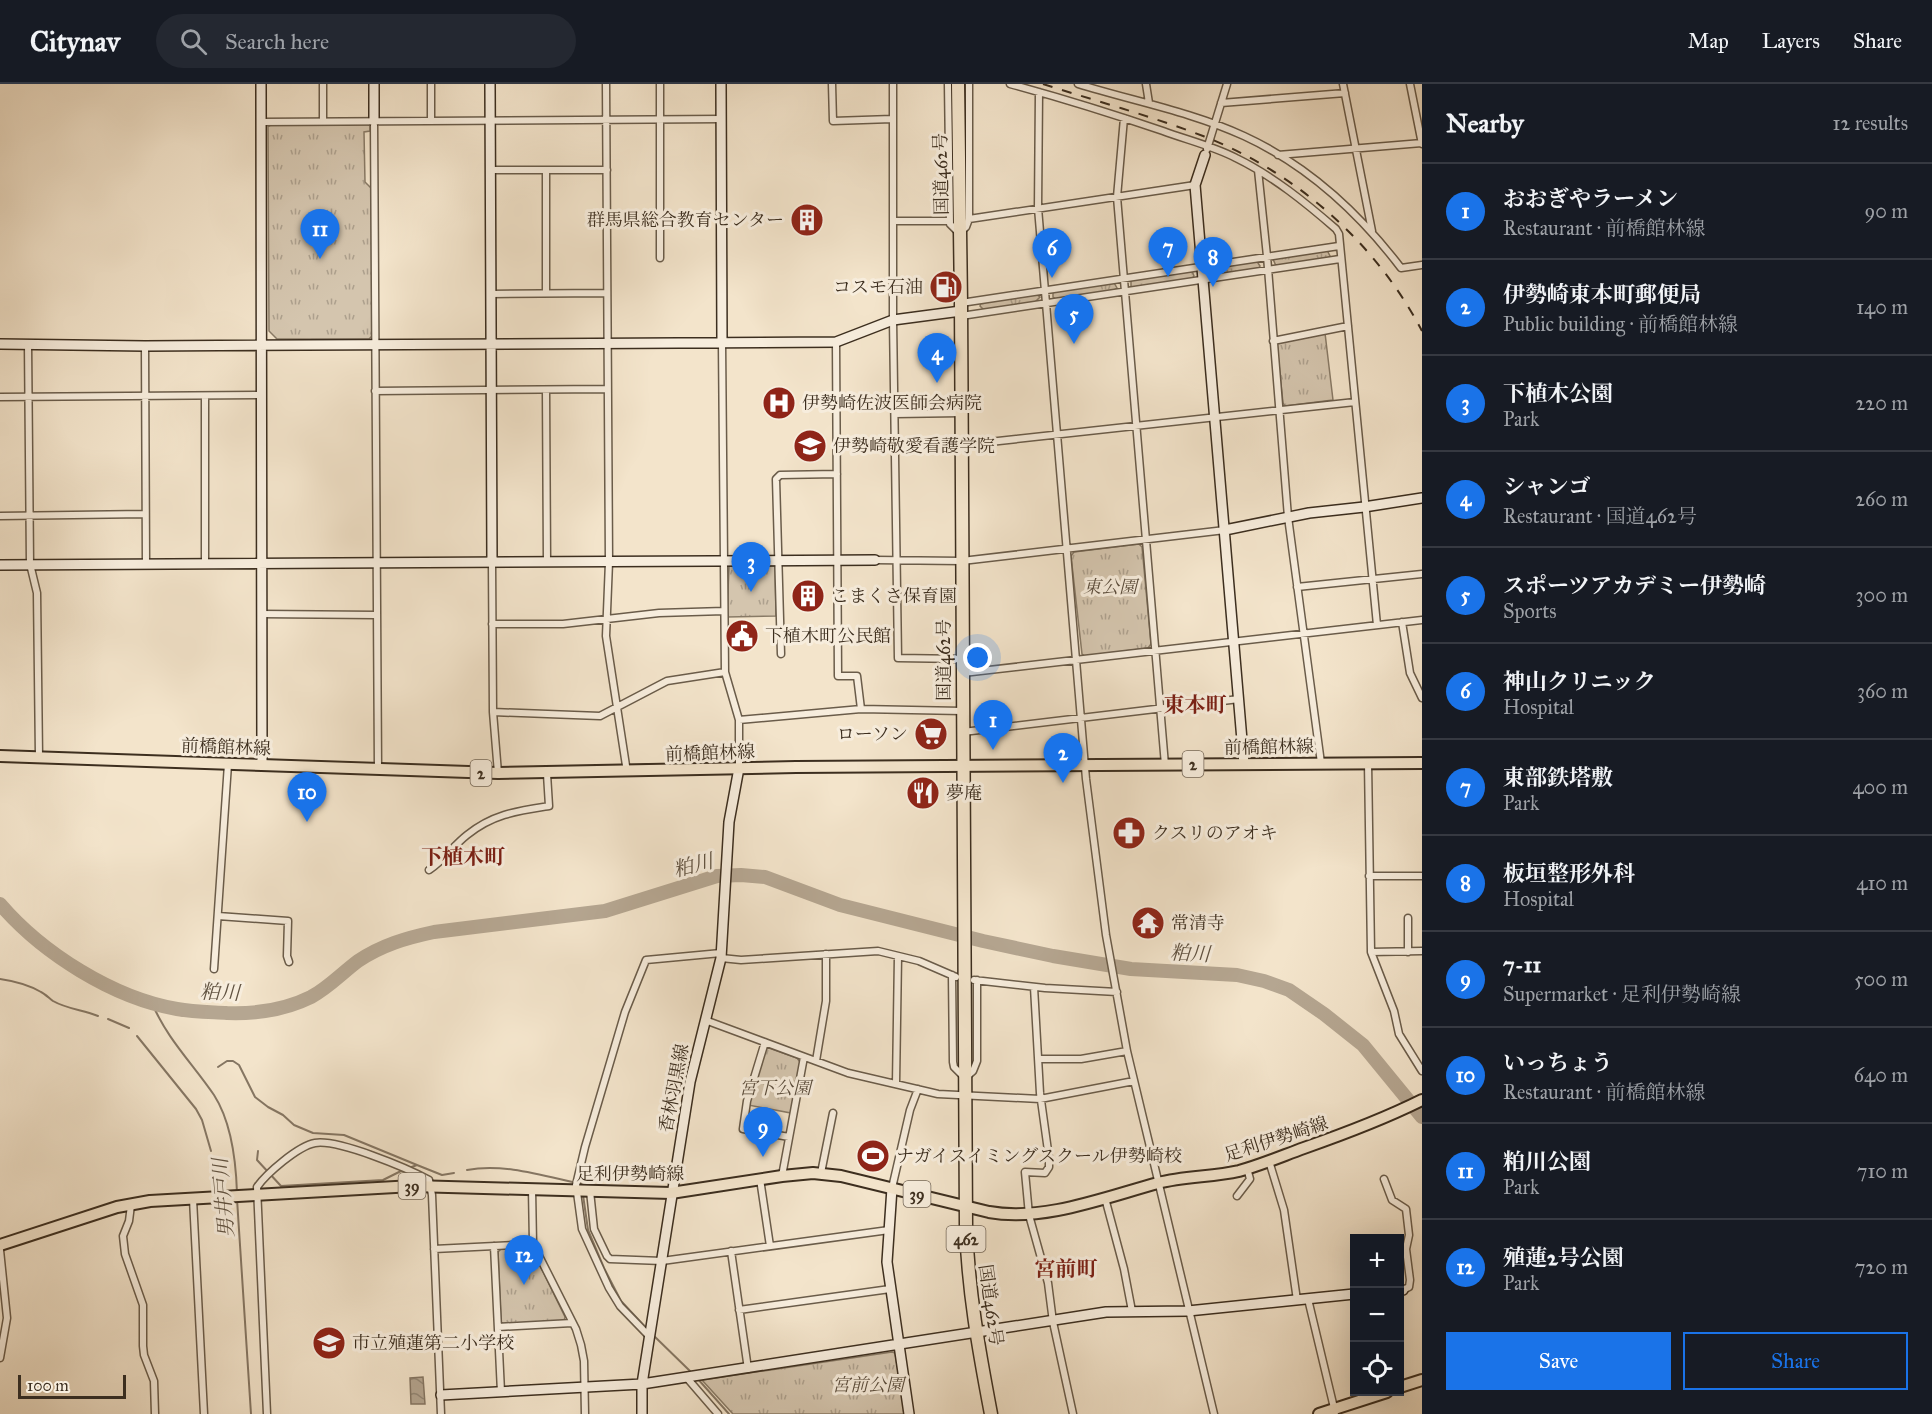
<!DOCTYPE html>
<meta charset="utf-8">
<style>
body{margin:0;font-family:"IM FELL Great Primer","Noto Serif JP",serif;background:#242831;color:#f1f3f6}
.controls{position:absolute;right:18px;bottom:18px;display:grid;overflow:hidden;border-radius:0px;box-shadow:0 6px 24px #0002}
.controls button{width:54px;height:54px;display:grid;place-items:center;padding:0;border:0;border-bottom:2px solid #363941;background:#171b24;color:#f1f3f6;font:30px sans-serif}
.scale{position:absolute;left:18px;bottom:15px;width:108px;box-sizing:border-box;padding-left:6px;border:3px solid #3c2e1f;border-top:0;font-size:16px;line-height:21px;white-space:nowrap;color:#3c2e1f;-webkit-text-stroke:4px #f7eddd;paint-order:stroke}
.you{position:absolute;left:978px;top:574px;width:21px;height:21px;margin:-15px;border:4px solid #fff;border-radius:50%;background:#1a73e8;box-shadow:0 0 0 9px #1a73e833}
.badge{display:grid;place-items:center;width:39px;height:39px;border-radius:50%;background:#1a73e8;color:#fff;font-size:20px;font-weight:700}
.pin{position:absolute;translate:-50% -50px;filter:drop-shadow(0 2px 3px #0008)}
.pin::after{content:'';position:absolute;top:32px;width:21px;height:18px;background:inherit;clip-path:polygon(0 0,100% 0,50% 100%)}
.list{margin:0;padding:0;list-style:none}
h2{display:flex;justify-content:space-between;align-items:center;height:78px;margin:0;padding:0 24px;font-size:26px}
h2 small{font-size:20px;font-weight:400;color:#9ea1a6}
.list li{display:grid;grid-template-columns:39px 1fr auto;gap:18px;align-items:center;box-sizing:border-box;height:96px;padding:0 24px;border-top:2px solid #363941}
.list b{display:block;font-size:22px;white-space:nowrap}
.list p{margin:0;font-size:20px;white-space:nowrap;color:#9ea1a6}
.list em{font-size:20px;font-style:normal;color:#9ea1a6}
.actions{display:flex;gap:12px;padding:18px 24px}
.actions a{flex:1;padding:14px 0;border:2px solid #1a73e8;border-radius:0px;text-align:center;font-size:21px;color:#1a73e8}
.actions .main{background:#1a73e8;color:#fff}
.icon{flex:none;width:33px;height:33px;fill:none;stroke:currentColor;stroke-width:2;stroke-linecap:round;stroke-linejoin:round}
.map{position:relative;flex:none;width:1422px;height:1330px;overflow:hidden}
header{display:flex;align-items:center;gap:36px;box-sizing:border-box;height:84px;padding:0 30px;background:#171b24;border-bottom:2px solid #363941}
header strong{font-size:28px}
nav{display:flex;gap:33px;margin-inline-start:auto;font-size:21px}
.search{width:420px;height:54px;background:#242831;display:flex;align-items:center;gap:15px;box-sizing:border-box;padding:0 21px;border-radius:33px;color:#9ea1a6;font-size:22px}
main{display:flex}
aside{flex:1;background:#171b24}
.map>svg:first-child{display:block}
.park{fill:url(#park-tufts);stroke:#887a66;stroke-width:1.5}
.water{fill:url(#water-waves);stroke:#857663;stroke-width:1.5}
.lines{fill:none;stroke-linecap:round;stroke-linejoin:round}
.stream{stroke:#857663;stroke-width:2}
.river{stroke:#b5a691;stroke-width:14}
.street-casing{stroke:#6a5c4a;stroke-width:9}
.secondary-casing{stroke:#3c2e1f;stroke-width:12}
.primary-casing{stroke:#3c2e1f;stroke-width:14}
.highway-casing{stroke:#3c2e1f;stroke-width:15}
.street{stroke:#f7eddd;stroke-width:6}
.secondary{stroke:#f7eddd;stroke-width:9}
.primary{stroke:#f3e4cb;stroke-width:10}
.highway{stroke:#f3e4cb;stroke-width:12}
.rail{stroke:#3c2e1f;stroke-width:2;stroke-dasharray:10 10;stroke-linecap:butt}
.labels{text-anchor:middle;stroke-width:6;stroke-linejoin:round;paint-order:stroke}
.shield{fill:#f7eddd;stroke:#746758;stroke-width:1.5}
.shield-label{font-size:16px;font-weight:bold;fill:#3c2e1f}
.street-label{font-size:18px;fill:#3c2e1f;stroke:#f7eddd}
.poi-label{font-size:18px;fill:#3c2e1f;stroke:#f7eddd;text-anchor:start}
.park-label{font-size:18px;font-style:italic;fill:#5a4c3c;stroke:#f7eddd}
.water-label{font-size:20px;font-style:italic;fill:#605241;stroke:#f7eddd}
.quarter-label{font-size:21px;font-weight:bold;fill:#7a1f14;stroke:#f7eddd}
</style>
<header>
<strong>Citynav</strong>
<div class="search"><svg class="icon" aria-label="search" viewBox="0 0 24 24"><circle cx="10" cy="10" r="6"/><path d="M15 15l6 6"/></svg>Search here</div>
<nav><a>Map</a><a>Layers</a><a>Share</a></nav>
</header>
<main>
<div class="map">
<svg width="1422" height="1330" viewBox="0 0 1422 1330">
<defs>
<pattern id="park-tufts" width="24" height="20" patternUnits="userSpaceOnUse" patternTransform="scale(1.5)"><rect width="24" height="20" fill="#d4c5ae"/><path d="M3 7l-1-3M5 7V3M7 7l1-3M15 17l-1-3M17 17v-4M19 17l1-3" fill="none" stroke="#ada08d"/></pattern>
<pattern id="water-waves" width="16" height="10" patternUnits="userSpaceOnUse" patternTransform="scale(1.5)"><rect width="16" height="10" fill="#b5a691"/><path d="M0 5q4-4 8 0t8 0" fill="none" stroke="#948876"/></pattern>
</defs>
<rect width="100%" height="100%" fill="#f3e4cb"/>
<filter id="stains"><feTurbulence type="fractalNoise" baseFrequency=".00333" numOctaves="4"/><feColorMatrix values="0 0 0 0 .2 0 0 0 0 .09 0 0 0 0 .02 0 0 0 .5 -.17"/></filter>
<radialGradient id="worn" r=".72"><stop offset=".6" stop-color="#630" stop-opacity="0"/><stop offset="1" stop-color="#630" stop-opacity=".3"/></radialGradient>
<path class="park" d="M367,40L370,42V47L364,48L365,98L371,104L372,252L369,255H277L269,247L268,43L271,41Z
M1327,166L1330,172L1328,175L1276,182L1273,175Z
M1256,176L1260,182L1258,185L1216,191L1213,190L1212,184Z
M1192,187L1194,192L1192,195L1134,204L1131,202V196Z
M1113,197L1117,204L1114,206L1056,215L1053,213V209L1056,206Z
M1034,209L1040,213L1035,218L984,226L980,222L981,219Z
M1325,249L1333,316L1285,322L1283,319L1277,261L1279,258Z
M1139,460L1142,463L1151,560L1148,564L1085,572L1082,570L1071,472L1074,468Z
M729,482H775L776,532L727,533Z
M769,964L797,974L800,978L791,1029L748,1021L765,965Z
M528,1164L532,1165L565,1233L564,1237L504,1240L501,1238L498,1168L501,1165Z
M892,1268L895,1269L905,1330H733L702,1296Z"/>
<path class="water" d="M423,1293L425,1320H411L410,1294Z"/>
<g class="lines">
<path class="stream" d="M0,895C14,897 29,901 41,908C45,910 49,914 53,917C67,925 83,926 98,932
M152,919C167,955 193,980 214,1011C232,1039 236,1077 237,1109
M108,935L129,944
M137,952L196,1025L202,1036L211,1067
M218,983L227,977H233L239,981L255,1013L268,1023L283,1031L294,1041L313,1049L344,1051L417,1081
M258,1067L257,1076L281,1102L383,1096L403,1086
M409,1084L417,1081L442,1091L454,1089
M467,1086C504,1079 544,1092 581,1100V1103
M583,1111L588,1146L604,1184L621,1217L648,1246
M237,1115L251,1330
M652,1250L691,1288
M697,1294L729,1330"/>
<path class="river" d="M0,820C42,869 113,914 177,925C193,928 210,928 227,929C255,930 285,926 311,913C328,904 342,889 358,877C382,861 406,854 434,848L605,827L717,792L741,791L765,793L840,821L983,857L1053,872L1131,885L1237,891L1264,897L1289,906L1324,930L1363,961L1422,1033"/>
<g class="street-casing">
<path id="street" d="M323,0V37
M431,0V37
M606,0L609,478L606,552L627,688
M660,0V174
M832,0L833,37L892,35
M893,0V236L898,574L963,575
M948,0L950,140L959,149L966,143L969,135V0
M1010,0C1062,14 1113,30 1163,47C1187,56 1213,62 1236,74C1273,92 1306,119 1336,145L1339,150L1377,541
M1078,0C1133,17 1192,28 1244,52C1307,81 1360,130 1401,184L1422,181
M1146,0L1149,19
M1343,0L1372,147
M1410,0L1422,60
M1039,8L1038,124L1086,695L1106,851L1127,967L1214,1330
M1221,19L1345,9
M1124,34L1117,113L1165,681
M374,37L378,686
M261,38L722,35
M1207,65L1227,0
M1278,71L1422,59
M490,86H607
M1258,86L1267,172L1288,433L1321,679
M969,135L1195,101
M894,137H950
M546,209V86
M491,210L607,209
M961,219L1339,162
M961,232L1340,175
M1273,257L1348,242
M836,258L838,592H857L861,625
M722,259L725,588L739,636V684
M28,260L30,480L37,509L39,673
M145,262L146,480
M546,306L547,478
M375,307L607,305
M205,312V480
M0,313L262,311
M895,330L961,329
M962,361L1355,318
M0,432L145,430
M875,476L962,477L1225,446
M492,479L493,628L498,689
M1297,503L1422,490
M261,530L376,531
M1402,538L1410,589L1422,614
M492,540H563L659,529L724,527
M781,570L776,395L780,391L837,390
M963,589L1422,536
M493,628L600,632L667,597L725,588
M739,636L861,625L962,627
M963,648L1239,615
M1368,679L1371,868L1394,927L1399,950L1422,987
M429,786C444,776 453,762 467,751C493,730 517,727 549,722L547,690
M1369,792H1422
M218,832L288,837L287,872L289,878
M1408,834V868
M1371,868L1422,867
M721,874L741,876L878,867L919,877L956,893
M214,885L228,680
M952,891L953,978L954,983L965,994L973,987L977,977V896
M974,896L1045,904L1117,908
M1034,903L1040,1009L1049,1074V1083L1045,1089L1025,1088L1029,1131L1048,1199L1053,1238L1073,1330
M705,936L848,989L938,1010L1040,1015L1134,997
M765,958L747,1017L743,1045L789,1053
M1038,975H1081L1127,967
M816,977L826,917V870
M896,1000L898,872
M1269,1077L1284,1126L1297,1216
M821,1089L833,1029
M782,1092L804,973
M760,1095L770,1162
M1384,1095L1392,1116L1406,1125L1409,1151L1406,1165L1410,1196L1409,1203L1403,1206
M892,1104L910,1026L918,1005
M532,1105L533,1160L576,1245L581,1261L584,1277L585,1330
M590,1107L594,1145L607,1172L610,1175L662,1177L889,1146
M1237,1112L1250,1095L1247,1084
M1105,1114L1124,1185L1132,1227
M193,1115L204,1330
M131,1121L129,1137L123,1152L125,1170L143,1221V1262L144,1271L154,1297L155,1330
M494,1162L501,1308
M434,1165L533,1160
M0,1166L7,1234L0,1274
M731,1167L748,1285
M1308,1215L1335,1328
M739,1226L890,1205
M498,1243L572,1239
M649,1252L620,1222L609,1204L582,1145L576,1101L585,1063L625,928L646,876L721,869
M687,1294L718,1330
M267,1330L257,1103C266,1090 298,1062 315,1059C338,1055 407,1084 429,1096L432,1111L441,1330"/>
</g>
<g class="secondary-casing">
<path id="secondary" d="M261,0L262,681
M374,0V37
M490,0L492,479
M721,0L722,259
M1205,71L1195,101L1244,680
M0,260L145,262L836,258L893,236L961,227
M1225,446L1309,429L1364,423L1422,414
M0,481L875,476
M892,1104L887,1178L909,1330
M1400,1206H1403
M441,1311L642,1300L1106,1228L1188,1227L1354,1210
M642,1330V1300L690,998L721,874L729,738L739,684"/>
</g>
<g class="primary-casing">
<path id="primary" d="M0,672L498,689L796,683L1422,679
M0,1161L117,1123L150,1117L413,1102L671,1109L782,1092L813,1089L841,1092L989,1128C1043,1138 1106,1113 1158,1099C1184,1092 1213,1093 1239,1087C1261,1081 1282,1072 1304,1064C1344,1050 1384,1035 1422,1016
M1400,1303L1422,1296
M1319,1330L1387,1308"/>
</g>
<g class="highway-casing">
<path id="highway" d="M958,0L961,219L966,1142C968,1206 979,1267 991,1330"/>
</g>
<use href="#street" class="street"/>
<use href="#secondary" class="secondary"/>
<use href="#primary" class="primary"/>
<use href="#highway" class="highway"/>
<path class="rail" d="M1043,0C1096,17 1151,32 1203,52C1296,88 1376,159 1422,247"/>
</g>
<defs>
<g id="building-disc" transform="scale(1.725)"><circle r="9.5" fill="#8f2418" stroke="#f7eddd"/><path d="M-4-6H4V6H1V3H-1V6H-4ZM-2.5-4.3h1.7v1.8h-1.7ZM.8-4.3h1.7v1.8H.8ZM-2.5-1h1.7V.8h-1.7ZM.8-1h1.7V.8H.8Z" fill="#fff"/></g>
<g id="fuel-disc" transform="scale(1.725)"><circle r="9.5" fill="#8f2418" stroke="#f7eddd"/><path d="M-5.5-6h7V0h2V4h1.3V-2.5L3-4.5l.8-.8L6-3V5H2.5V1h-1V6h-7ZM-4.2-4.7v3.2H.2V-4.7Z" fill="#fff"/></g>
<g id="hospital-disc" transform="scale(1.725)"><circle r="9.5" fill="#8f2418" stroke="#f7eddd"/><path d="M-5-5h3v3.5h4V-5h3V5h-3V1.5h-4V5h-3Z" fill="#fff"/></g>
<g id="university-disc" transform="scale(1.725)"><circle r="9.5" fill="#8f2418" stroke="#f7eddd"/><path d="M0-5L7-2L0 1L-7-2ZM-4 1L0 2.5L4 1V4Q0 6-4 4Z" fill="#fff"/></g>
<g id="civic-disc" transform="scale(1.725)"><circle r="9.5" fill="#8f2418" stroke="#f7eddd"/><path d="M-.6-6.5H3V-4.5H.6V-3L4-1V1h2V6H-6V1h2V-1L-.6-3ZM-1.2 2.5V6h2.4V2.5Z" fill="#fff"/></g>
<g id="supermarket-disc" transform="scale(1.725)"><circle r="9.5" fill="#8f2418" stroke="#f7eddd"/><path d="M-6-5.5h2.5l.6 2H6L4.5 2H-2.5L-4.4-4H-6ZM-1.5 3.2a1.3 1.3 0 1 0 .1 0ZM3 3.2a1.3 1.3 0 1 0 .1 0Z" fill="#fff"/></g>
<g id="restaurant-disc" transform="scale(1.725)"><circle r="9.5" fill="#8f2418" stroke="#f7eddd"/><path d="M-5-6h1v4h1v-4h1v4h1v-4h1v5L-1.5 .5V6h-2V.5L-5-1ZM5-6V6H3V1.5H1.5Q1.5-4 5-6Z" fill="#fff"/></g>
<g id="pharmacy-disc" transform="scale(1.725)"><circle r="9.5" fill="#8f2418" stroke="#f7eddd"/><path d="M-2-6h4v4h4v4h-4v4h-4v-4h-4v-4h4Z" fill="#fff"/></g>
<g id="temple-disc" transform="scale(1.725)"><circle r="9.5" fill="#8f2418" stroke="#f7eddd"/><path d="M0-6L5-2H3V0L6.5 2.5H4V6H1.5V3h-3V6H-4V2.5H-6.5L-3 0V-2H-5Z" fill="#fff"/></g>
<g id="stadium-disc" transform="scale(1.725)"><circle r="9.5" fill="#8f2418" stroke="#f7eddd"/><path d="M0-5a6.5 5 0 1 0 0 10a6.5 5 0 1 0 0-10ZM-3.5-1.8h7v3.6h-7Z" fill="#fff"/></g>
<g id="school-disc" transform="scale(1.725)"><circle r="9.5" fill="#8f2418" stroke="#f7eddd"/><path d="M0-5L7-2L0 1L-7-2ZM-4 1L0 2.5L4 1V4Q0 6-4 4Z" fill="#fff"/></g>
</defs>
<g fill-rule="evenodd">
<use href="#building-disc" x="807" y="136"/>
<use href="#fuel-disc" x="946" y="203"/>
<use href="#hospital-disc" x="779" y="319"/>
<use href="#university-disc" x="810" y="362"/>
<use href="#building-disc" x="808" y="512"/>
<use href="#civic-disc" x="742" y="552"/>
<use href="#supermarket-disc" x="931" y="650"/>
<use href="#restaurant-disc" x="923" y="709"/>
<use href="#pharmacy-disc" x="1129" y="749"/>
<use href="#temple-disc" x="1148" y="839"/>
<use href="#stadium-disc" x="873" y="1072"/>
<use href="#school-disc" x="329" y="1259"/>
</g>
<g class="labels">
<g class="shield">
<rect x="1182.5" y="667" width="21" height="26" rx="4.5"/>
<rect x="470.5" y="676" width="21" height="26" rx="4.5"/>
<rect x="398.5" y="1089" width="27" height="26" rx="4.5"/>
<rect x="903.5" y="1097" width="27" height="26" rx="4.5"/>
<rect x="946.5" y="1142" width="39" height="26" rx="4.5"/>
</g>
<g class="shield-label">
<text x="1193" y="686">2</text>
<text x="481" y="695">2</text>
<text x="412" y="1108">39</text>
<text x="917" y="1116">39</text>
<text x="966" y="1161">462</text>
</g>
<g class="street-label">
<text transform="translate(941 90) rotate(-91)" y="6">国道462号</text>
<text transform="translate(944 576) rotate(-90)" y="6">国道462号</text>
<text transform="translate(226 663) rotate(2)" y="6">前橋館林線</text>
<text transform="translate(1269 663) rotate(-1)" y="6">前橋館林線</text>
<text transform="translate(710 669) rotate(-2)" y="6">前橋館林線</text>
<text transform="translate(674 1004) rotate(-79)" y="6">香林羽黒線</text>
<text transform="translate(1276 1055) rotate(-18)" y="6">足利伊勢崎線</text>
<text x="630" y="1096">足利伊勢崎線</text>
<text transform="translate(991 1221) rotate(82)" y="6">国道462号</text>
</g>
<g class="poi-label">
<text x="784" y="142" text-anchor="end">群馬県総合教育センター</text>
<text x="923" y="209" text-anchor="end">コスモ石油</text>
<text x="802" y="325">伊勢崎佐波医師会病院</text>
<text x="833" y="368">伊勢崎敬愛看護学院</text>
<text x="831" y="518">こまくさ保育園</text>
<text x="765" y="558">下植木町公民館</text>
<text x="908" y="656" text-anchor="end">ローソン</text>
<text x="946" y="715">夢庵</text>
<text x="1152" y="755">クスリのアオキ</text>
<text x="1171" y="845">常清寺</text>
<text x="896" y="1078">ナガイスイミングスクール伊勢崎校</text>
<text x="352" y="1265">市立殖蓮第二小学校</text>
</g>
<g class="park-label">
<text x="1110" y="509">東公園</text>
<text x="775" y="1010">宮下公園</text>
<text x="868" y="1307">宮前公園</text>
</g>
<g class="water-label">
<text transform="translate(693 781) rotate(-14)" y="7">粕川</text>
<text transform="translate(1190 869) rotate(3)" y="7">粕川</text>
<text transform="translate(220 908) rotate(2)" y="7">粕川</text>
<text transform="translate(223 1114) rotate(-95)" y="7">男井戸川</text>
</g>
<g class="quarter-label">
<text x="1195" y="628">東本町</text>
<text x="463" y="780">下植木町</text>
<text x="1066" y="1192">宮前町</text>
</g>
</g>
<rect width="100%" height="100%" filter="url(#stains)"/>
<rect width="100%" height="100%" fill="url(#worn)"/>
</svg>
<div class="controls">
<button>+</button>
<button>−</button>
<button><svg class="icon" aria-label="locate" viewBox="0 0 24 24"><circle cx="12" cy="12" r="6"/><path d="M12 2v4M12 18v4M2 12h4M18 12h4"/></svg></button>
</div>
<div class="scale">100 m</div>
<div class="you"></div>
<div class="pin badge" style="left:993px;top:666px">1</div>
<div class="pin badge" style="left:1063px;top:699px">2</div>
<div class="pin badge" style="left:751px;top:508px">3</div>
<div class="pin badge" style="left:937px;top:299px">4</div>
<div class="pin badge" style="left:1074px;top:260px">5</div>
<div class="pin badge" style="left:1052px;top:194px">6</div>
<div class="pin badge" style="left:1168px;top:193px">7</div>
<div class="pin badge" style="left:1213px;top:203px">8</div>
<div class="pin badge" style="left:763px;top:1073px">9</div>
<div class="pin badge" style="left:307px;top:738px">10</div>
<div class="pin badge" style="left:320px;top:175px">11</div>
<div class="pin badge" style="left:524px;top:1201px">12</div>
</div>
<aside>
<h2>Nearby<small>12 results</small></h2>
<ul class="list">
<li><span class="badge">1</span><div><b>おおぎやラーメン</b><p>Restaurant · 前橋館林線</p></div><em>90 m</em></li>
<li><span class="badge">2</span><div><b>伊勢崎東本町郵便局</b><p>Public building · 前橋館林線</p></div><em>140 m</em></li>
<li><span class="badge">3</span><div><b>下植木公園</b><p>Park</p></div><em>220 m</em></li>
<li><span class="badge">4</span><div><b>シャンゴ</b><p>Restaurant · 国道462号</p></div><em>260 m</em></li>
<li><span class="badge">5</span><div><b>スポーツアカデミー伊勢崎</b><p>Sports</p></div><em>300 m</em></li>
<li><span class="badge">6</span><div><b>神山クリニック</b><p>Hospital</p></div><em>360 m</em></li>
<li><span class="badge">7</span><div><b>東部鉄塔敷</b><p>Park</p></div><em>400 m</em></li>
<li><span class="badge">8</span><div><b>板垣整形外科</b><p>Hospital</p></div><em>410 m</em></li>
<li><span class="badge">9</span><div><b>7-11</b><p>Supermarket · 足利伊勢崎線</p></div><em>500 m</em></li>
<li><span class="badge">10</span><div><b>いっちょう</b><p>Restaurant · 前橋館林線</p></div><em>640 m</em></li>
<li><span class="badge">11</span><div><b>粕川公園</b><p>Park</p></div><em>710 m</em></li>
<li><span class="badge">12</span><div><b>殖蓮2号公園</b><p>Park</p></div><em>720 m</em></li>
</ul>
<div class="actions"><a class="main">Save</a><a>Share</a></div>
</aside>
</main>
